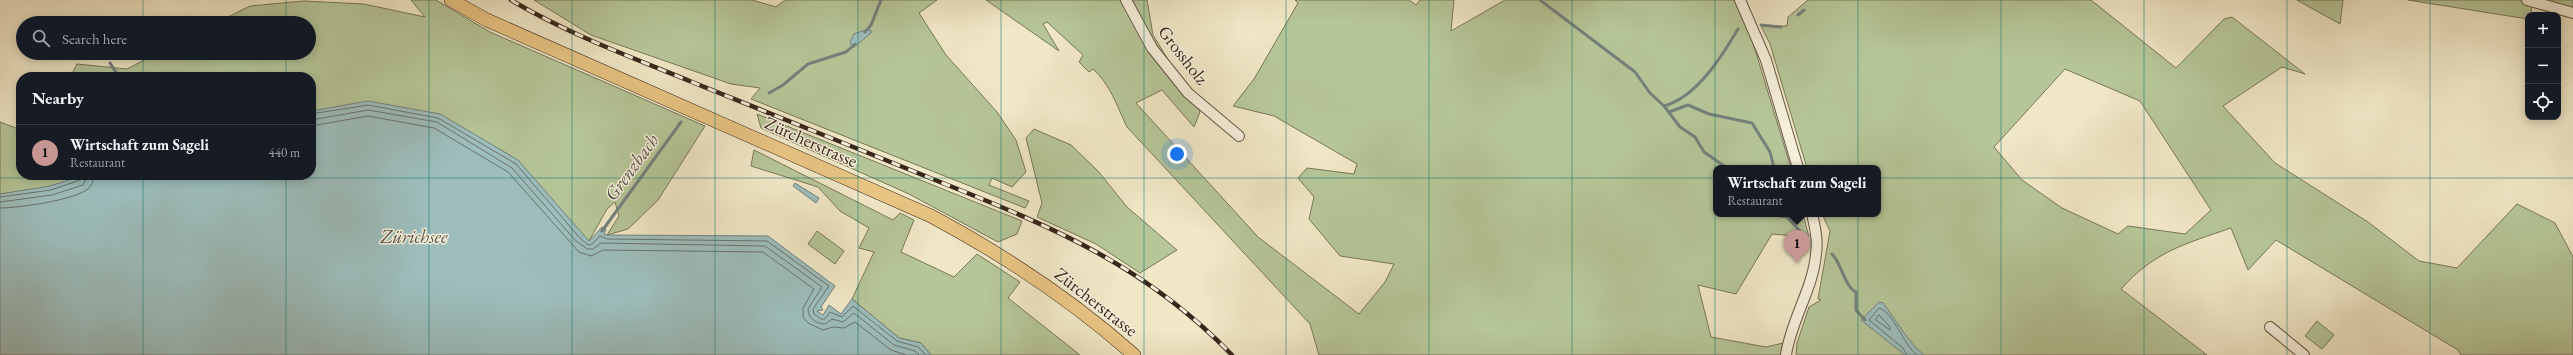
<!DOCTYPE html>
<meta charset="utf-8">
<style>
body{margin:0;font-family:"EB Garamond",serif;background:#20242c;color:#f1f3f6}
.controls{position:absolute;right:12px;top:12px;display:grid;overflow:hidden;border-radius:8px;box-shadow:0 2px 10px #0003}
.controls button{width:36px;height:36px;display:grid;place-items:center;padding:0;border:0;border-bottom:1px solid #363941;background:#171b24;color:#f1f3f6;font:20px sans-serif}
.you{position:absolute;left:1177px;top:154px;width:14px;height:14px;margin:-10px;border:3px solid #fff;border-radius:50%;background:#1a73e8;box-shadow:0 0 0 6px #1a73e833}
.badge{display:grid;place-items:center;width:26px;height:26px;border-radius:50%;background:#c59692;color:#111;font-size:13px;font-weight:700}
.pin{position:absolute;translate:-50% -33px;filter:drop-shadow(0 1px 2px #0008)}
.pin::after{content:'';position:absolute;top:21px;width:14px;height:12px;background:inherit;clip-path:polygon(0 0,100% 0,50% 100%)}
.popup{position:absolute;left:1713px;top:165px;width:168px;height:52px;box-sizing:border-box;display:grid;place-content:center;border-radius:8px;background:#171b24;filter:drop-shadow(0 1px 3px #0005);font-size:13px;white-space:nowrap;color:#9ea1a6}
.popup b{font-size:15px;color:#f1f3f6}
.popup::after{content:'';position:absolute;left:50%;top:100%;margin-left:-8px;border:8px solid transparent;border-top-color:#171b24}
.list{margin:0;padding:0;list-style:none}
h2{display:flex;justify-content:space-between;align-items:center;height:52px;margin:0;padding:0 16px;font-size:17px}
h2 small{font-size:13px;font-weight:400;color:#9ea1a6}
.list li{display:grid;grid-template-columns:26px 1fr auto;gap:12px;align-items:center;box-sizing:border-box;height:56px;padding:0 16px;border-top:1px solid #363941}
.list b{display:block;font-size:15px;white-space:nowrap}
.list p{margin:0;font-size:13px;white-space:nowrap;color:#9ea1a6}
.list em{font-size:13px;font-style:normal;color:#9ea1a6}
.icon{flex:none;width:22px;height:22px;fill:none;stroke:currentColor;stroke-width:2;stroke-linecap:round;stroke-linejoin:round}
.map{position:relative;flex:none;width:2573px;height:355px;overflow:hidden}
.search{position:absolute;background:#171b24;box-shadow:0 2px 10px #0003;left:16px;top:16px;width:300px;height:44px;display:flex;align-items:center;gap:10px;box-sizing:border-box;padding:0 14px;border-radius:22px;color:#9ea1a6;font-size:15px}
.panel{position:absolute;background:#171b24;box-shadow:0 2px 10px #0003;left:16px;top:72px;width:300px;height:108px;border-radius:16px}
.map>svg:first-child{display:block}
.green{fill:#b6c698;stroke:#78765a;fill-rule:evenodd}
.water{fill:#9dbebd;stroke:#75817c}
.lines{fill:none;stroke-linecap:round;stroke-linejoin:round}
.shore{stroke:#6b726c;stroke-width:1}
.stream{stroke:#75817c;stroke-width:3}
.minor-casing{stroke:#675646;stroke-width:12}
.major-casing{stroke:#39261b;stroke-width:14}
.minor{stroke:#f5efda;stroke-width:10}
.major{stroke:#e8c483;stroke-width:13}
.rail-casing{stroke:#39261b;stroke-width:4.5}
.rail{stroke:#f5efda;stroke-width:3;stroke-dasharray:9;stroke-linecap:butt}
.grid{fill:none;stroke:#0f766e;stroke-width:1;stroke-opacity:0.55}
.labels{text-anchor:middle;stroke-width:3;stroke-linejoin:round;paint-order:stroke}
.street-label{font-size:18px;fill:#39261b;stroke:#f5efda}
.water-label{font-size:19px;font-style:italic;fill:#57544c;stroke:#f5efda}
</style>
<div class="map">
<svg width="2573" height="355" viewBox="0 0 2573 355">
<rect width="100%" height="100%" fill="#f0e7c6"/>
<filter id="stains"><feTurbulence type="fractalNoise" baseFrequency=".005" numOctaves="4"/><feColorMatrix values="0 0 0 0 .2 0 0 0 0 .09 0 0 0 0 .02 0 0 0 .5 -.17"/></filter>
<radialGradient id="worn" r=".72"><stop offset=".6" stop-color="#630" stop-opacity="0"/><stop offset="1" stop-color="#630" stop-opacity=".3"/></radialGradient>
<path class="green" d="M411,0H436L490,32L705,126L658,200L628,229L607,235L619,216L615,202L607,209L589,241L311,121V77H70L77,64L127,69L158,53H309V23H216L250,6L304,1L364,4L425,17Z
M534,0H752L776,7L785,0H937L919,13L946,55L997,112L1016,140L1026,172L1012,187L992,178L989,185L1029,201L1025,208L751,99L760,88L731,84L591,35Z
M986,0H1147L1153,35L1200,112L1194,127L1162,90L1136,103L1258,237L1359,314L1385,282L1394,264L1340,256L1309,219L1314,197L1298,178L1307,168L1354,174L1357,164L1274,116L1233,106L1254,79L1298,3L1295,0H1409L1416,5L1420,0H1454L1451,31L1505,0H1740L1791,168H1716V214H1803L1809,237L1772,234L1736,294L1698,285L1711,337L1766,347L1783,343L1782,355H1319L1310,324L1127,127C1117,106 1110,84 1093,69L1089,72L1079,62L1083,55L1047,22L1043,24L1059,51Z
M1808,0H2091L2176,68L2224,19L2232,17L2305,74L2282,67L2223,106L2275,163L2368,222L2419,261L2457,268L2517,204L2555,223L2573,257V355H2461L2458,350L2276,240L2248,270L2231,228C2185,244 2155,251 2121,289L2207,355H1796L1797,343L1809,307L1821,300L1818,299L1830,231L1822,214H1878V168H1807L1770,44L1761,26H1787L1788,17ZM2065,69L2140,101L2211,210L2185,234L2128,226L2118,234L2062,208L2022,180L1994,147Z
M2297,0H2343L2340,24Z
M2408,0H2532L2531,15H2528V19Z
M2543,0H2573V13Z
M757,114L1022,221L1017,234L998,242L909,194L761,128Z
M0,122L21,130V175H110L74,184L0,194Z
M1034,129L1071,145L1098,171L1127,207L1177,250L1140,273L1096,244L1037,217L1042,203L1026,138Z
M754,150L893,220L900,213L914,220L901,252L954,277L977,254L1020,282L1008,298L1080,355H931L921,343L899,338L852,299L874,252L859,248L869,228L840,211L818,187L751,166Z
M817,231L844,251L835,264L808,244Z
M2317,321L2334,335L2322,349L2305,336Z"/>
<path class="water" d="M865,30H871V33L853,48L850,42L854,34Z
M368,101L440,114L518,160L589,241L602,227L606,230L604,234L607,235L768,236L835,286L821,307L823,310L817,311L823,315L829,305L841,314L852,299L899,338L921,343L931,355H0V194L50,186L84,175H311V111Z
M795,183L819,198L816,203L793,186Z
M1879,302L1883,303C1897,321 1907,341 1924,355H1905L1861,320Z"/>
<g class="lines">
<path class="shore" d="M311,114L368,105L438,118L516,164L579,237L588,245L592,244L600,236L607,239L767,241L829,286L813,309L814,314L821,319H825L830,312L842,317L853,306L897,341L918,347L926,355
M311,120L368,110L437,122L512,168L575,240L587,249H593L601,243L765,246L822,287L808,309C808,318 816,324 825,324L832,319L843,322L854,313L894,345L915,351L919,355
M311,126L368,116L434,128L508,172L579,252L591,256L603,250L763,252L814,289L803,308V317L808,323L823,330L833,327L844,328L855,322L891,350L906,355
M0,197L51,190L80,180L83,175
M0,202L52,195L83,185L88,175
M0,208C19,208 74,200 88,189C92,185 94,180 94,175
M1879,315L1890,327V330L1876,320Z
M1907,355L1903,348L1869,320L1879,308C1894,312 1903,345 1917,355"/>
<path class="stream" d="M1540,0L1635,72L1650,93L1664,106C1697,97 1722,56 1738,29
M1798,15L1804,10
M1761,25L1781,27
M865,32L871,25L881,0
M110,63L119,77
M769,93L783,85L808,64L846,52L855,44
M1664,106L1680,127L1695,137L1704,152L1727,168
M1669,112L1688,105L1709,114L1752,123L1770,152L1774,168
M1767,214L1787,217L1800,231
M602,231L681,122
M1832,254C1842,264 1844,286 1856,292V310L1865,320"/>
<g class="minor-casing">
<path id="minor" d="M1126,0L1152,48L1188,93L1239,136
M1740,0L1766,60L1798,168
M2527,0L2573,13
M2270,327L2304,355
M1786,355C1791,320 1813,289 1816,254C1818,240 1815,227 1812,214"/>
</g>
<g class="major-casing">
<path id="major" d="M451,0L487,20L931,216C1004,255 1072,300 1134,355"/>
</g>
<use href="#minor" class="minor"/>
<use href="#major" class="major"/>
<g class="rail-casing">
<path id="rail" d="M511,0C568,34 631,57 692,82C776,116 861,150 945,184C1055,228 1147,267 1232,355"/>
</g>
<use href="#rail" class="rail"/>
</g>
<path class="grid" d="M143,0V23M286,0V23M429,0V355M572,0V355M715,0V355M858,0V355M1001,0V355M1144,0V355M1286,0V355M1429,0V355M1572,0V355M1715,0V355M1858,0V355M2001,0V355M2144,0V355M2287,0V355M2430,0V355M143,53V77M286,53V77M143,175V355M286,175V355M0,178H2573"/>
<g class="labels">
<g class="street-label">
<text transform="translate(1183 55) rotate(52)" y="6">Grossholz</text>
<text transform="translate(811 142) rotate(24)" y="6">Zürcherstrasse</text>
<text transform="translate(1096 302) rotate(38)" y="6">Zürcherstrasse</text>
</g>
<g class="water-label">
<text transform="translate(631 167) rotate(-54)" y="7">Grenzbach</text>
<text x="414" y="243">Zürichsee</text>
</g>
</g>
<rect width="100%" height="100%" filter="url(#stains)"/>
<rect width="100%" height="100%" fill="url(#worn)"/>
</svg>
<div class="controls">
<button>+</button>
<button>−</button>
<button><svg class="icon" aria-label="locate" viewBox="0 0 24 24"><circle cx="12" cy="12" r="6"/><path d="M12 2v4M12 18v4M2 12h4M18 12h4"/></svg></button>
</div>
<div class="you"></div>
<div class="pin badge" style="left:1797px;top:263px">1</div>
<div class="popup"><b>Wirtschaft zum Sageli</b>Restaurant</div>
<div class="search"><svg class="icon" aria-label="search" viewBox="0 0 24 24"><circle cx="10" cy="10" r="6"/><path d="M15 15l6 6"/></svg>Search here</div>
<section class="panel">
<h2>Nearby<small></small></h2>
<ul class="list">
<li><span class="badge">1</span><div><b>Wirtschaft zum Sageli</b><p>Restaurant</p></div><em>440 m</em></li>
</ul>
</section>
</div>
